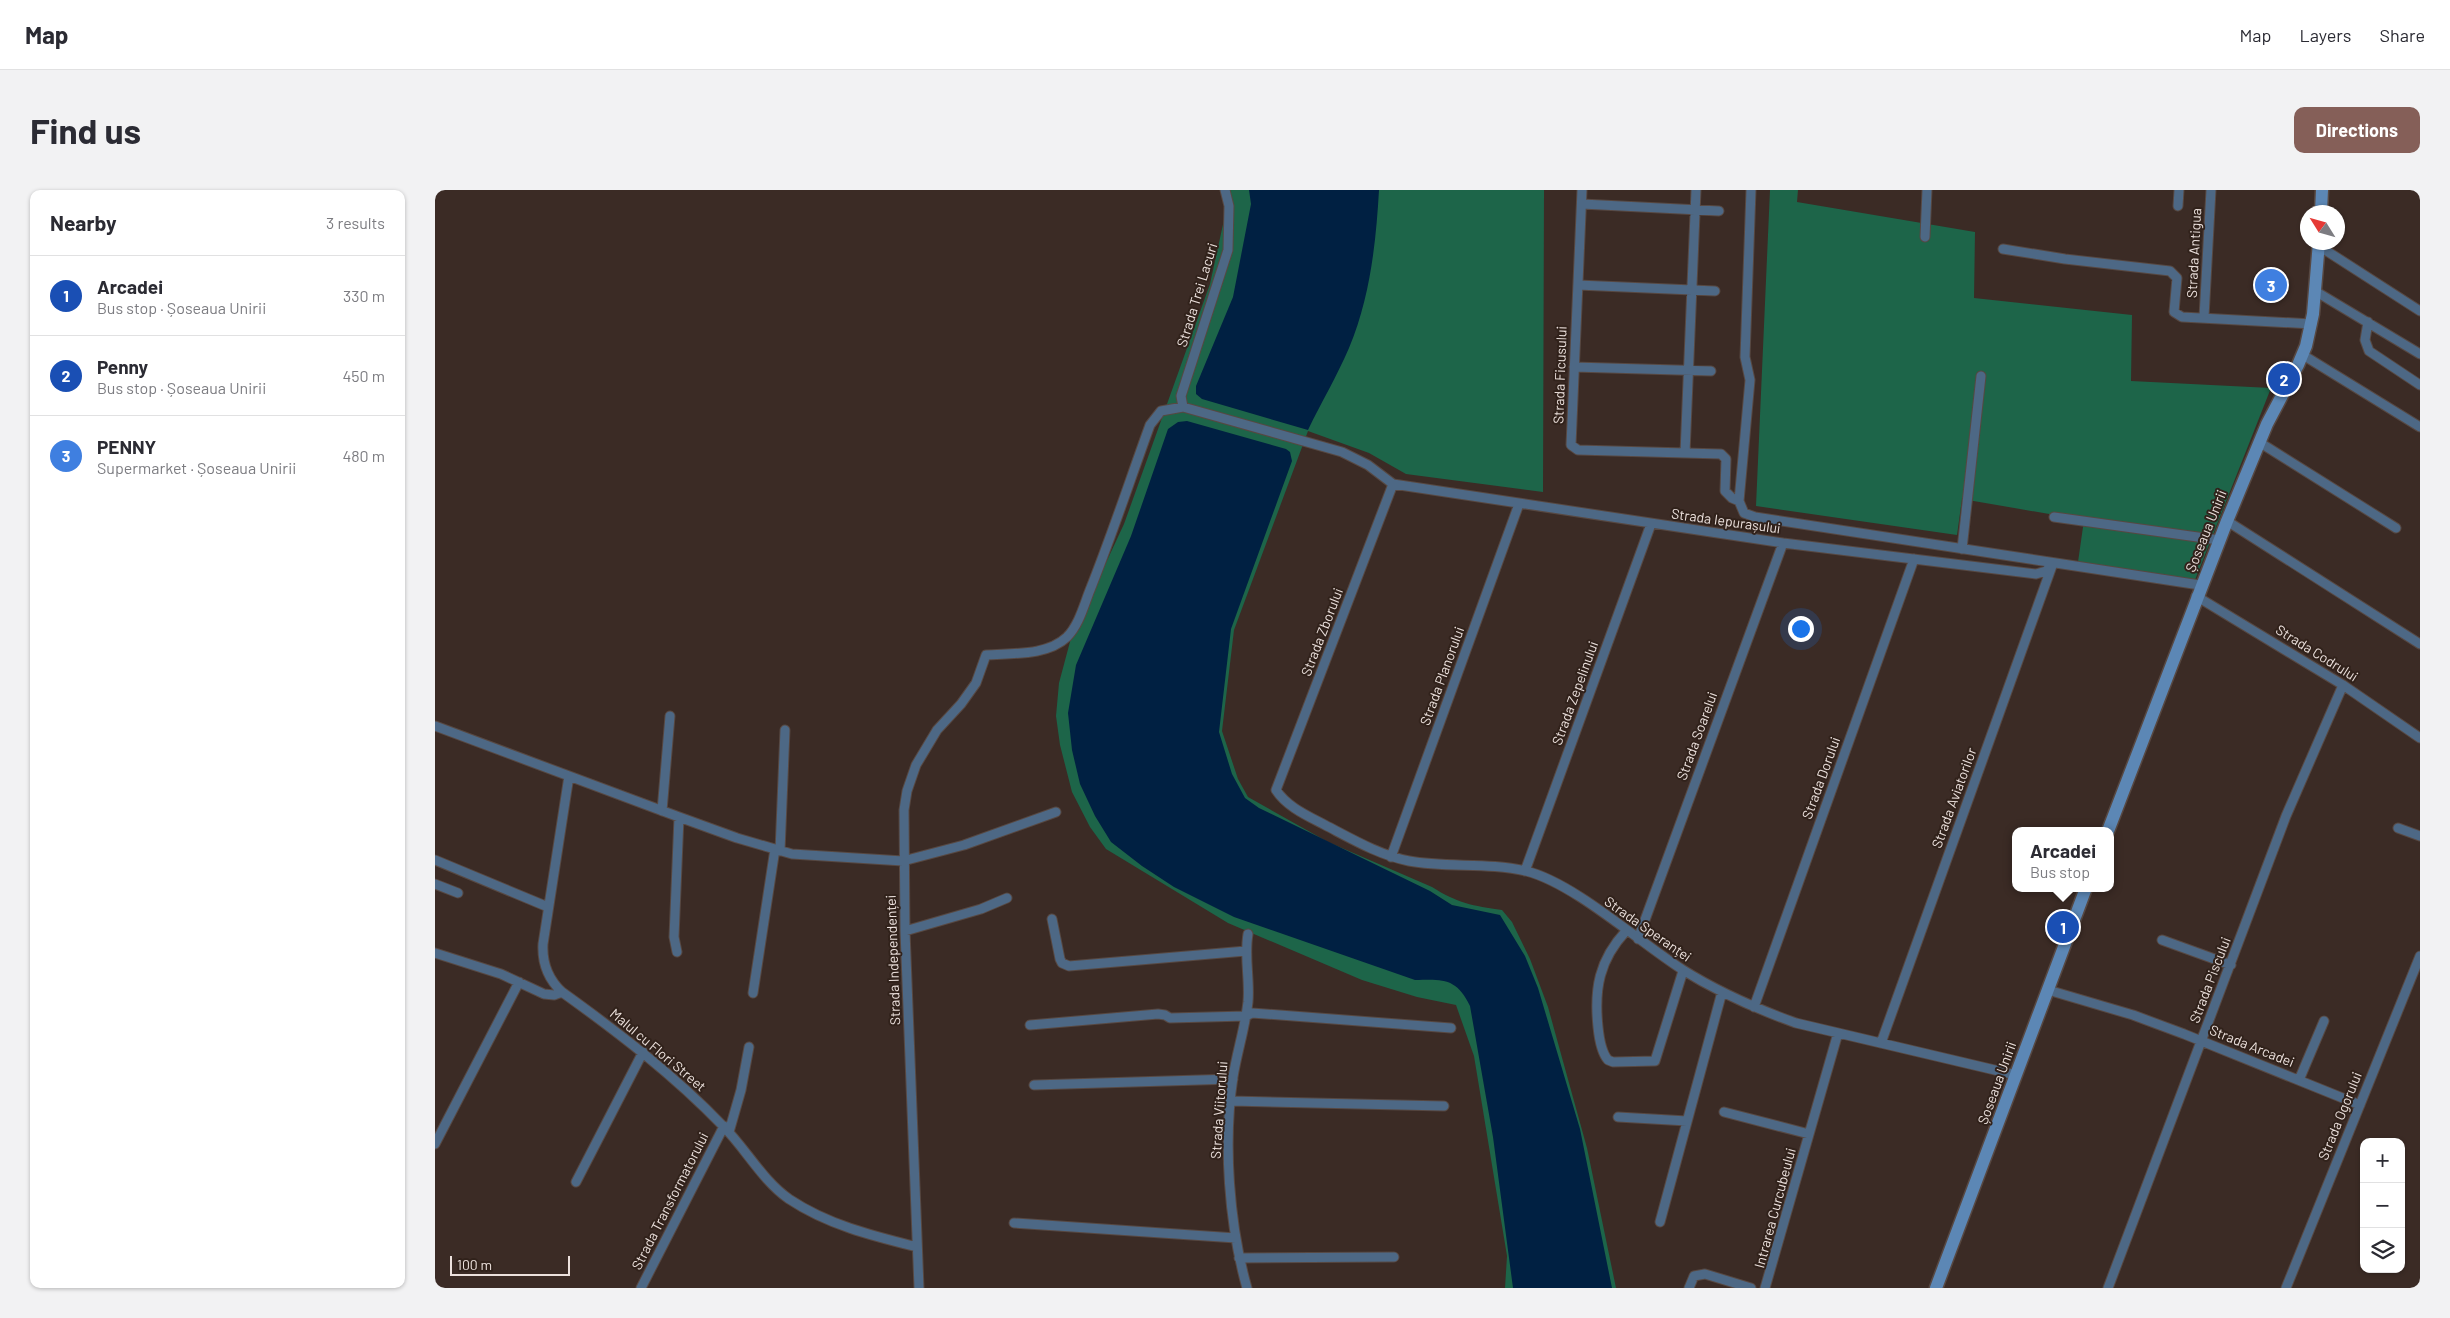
<!DOCTYPE html>
<meta charset="utf-8">
<style>
body{margin:0;font-family:Barlow,sans-serif;background:#f2f2f3;color:#2b2b33}
.controls{position:absolute;right:15px;bottom:15px;display:grid;overflow:hidden;border-radius:10px;box-shadow:0 1px 4px #0004}
.controls button{width:45px;height:45px;display:grid;place-items:center;padding:0;border:0;border-bottom:1px solid #e1e1e2;background:#fff;color:#2b2b33;font:25px sans-serif}
.compass{position:absolute;left:1865px;top:15px;width:45px;height:45px;border-radius:50%;background:#fff;box-shadow:0 1px 4px #0004;rotate:307deg}
.scale{position:absolute;left:15px;bottom:12px;width:120px;box-sizing:border-box;padding-left:5px;border:2px solid #ece1dd;border-top:0;font-size:14px;line-height:18px;white-space:nowrap;color:#ece1dd;-webkit-text-stroke:4px #31221b;paint-order:stroke}
.you{position:absolute;left:1365px;top:438px;width:18px;height:18px;margin:-12px;border:4px solid #fff;border-radius:50%;background:#1a73e8;box-shadow:0 0 0 8px #1a73e833}
.badge{display:grid;place-items:center;width:32px;height:32px;border-radius:50%;background:#855f58;color:#fff;font-size:16px;font-weight:700}
.pin{position:absolute;translate:-50% -50%;border:2px solid #fff;box-shadow:0 1px 5px #0006}
.popup{position:absolute;left:1577px;top:637px;width:102px;height:65px;box-sizing:border-box;display:grid;place-content:center;border-radius:10px;background:#fff;filter:drop-shadow(0 1px 4px #0005);font-size:16px;white-space:nowrap;color:#7c7c81}
.popup b{font-size:19px;color:#2b2b33}
.popup::after{content:'';position:absolute;left:50%;top:100%;margin-left:-10px;border:10px solid transparent;border-top-color:#fff}
.list{margin:0;padding:0;list-style:none}
h2{display:flex;justify-content:space-between;align-items:center;height:65px;margin:0;padding:0 20px;font-size:21px}
h2 small{font-size:16px;font-weight:400;color:#7c7c81}
.list li{display:grid;grid-template-columns:32px 1fr auto;gap:15px;align-items:center;box-sizing:border-box;height:80px;padding:0 20px;border-top:1px solid #e1e1e2}
.list b{display:block;font-size:19px;white-space:nowrap}
.list p{margin:0;font-size:16px;white-space:nowrap;color:#7c7c81}
.list em{font-size:16px;font-style:normal;color:#7c7c81}
.icon{flex:none;width:28px;height:28px;fill:none;stroke:currentColor;stroke-width:2;stroke-linecap:round;stroke-linejoin:round}
.map{position:relative;flex:none;width:1985px;height:1098px;overflow:hidden;border-radius:10px}
header{display:flex;align-items:center;gap:30px;box-sizing:border-box;height:70px;padding:0 25px;background:#fff;border-bottom:1px solid #e1e1e2}
header strong{font-size:24px}
nav{display:flex;gap:28px;margin-inline-start:auto;font-size:18px}
.intro{display:flex;align-items:center;justify-content:space-between;box-sizing:border-box;height:120px;padding:0 30px}
h1{margin:0;font-size:35px}
.button{padding:12px 22px;border-radius:10px;background:#855f58;color:#fff;font-size:18px;font-weight:700}
main{display:flex;gap:30px;padding:0 30px}
aside{flex:1;background:#fff;border-radius:10px;box-shadow:0 1px 4px #0004}
.map>svg:first-child{display:block}
.green{fill:#1d6549}
.water{fill:#002042}
.lines{fill:none;stroke-linecap:round;stroke-linejoin:round}
.street-casing{stroke:#574842;stroke-width:11}
.secondary-casing{stroke:#574842;stroke-width:15}
.street{stroke:#4d6885;stroke-width:9}
.secondary{stroke:#5c87b5;stroke-width:12}
.labels{text-anchor:middle;stroke-width:4;stroke-linejoin:round;paint-order:stroke}
.street-label{font-size:14px;fill:#ece1dd;stroke:#31221b}
</style>
<header>
<strong>Map</strong>
<nav><a>Map</a><a>Layers</a><a>Share</a></nav>
</header>
<div class="intro"><h1>Find us</h1><a class="button">Directions</a></div>
<main>
<aside>
<h2>Nearby<small>3 results</small></h2>
<ul class="list">
<li><span class="badge" style="background:#1a4fb4">1</span><div><b>Arcadei</b><p>Bus stop · Șoseaua Unirii</p></div><em>330 m</em></li>
<li><span class="badge" style="background:#1a4fb4">2</span><div><b>Penny</b><p>Bus stop · Șoseaua Unirii</p></div><em>450 m</em></li>
<li><span class="badge" style="background:#3f7fe0">3</span><div><b>PENNY</b><p>Supermarket · Șoseaua Unirii</p></div><em>480 m</em></li>
</ul>
</aside>
<div class="map">
<svg width="1985" height="1098" viewBox="0 0 1985 1098">
<rect width="100%" height="100%" fill="#3b2b25"/>
<path class="green" d="M788,0H1109L1108,302L971,284L934,263L873,241L799,440L787,541L803,589L813,607L893,652L997,697C1022,713 1038,716 1067,720L1077,732L1095,769L1113,817L1152,958L1181,1098H1070L1072,1066L1039,866L1021,815L982,807L927,790L793,733L671,659L655,637L637,602L625,555L621,526L624,493L636,448L689,334L775,94L792,16Z
M1335,0H1363L1362,12L1540,42L1539,108L1697,125L1696,191L1836,198L1760,390L1643,372L1649,330L1527,309L1522,345L1321,316Z"/>
<path class="water" d="M814,0H944C941,53 935,108 914,158C902,186 886,213 873,240L767,209L761,204V196L798,107L816,14Z
M752,231L851,259L855,262L857,271L796,439L784,542L797,584L810,608L824,618L995,701L1017,715L1065,725L1090,766L1103,798L1145,939L1177,1098H1078L1058,947L1035,816C1022,788 1008,789 980,790L799,727L739,697L707,676L676,652L660,626L645,594L637,560L633,523L641,475L696,346L733,239L743,232Z"/>
<g class="lines">
<g class="street-casing">
<path id="street" d="M1147,0L1136,255L1143,260L1286,264L1291,269L1290,301L1297,308L1304,311
M1316,0L1310,167L1315,190L1304,311L1309,323L1320,327L1765,395
M1147,14L1284,21
M1743,16L1744,0
M1490,47L1492,0
M1884,56L1985,121
M1568,59L1630,69L1735,81L1742,88L1739,122L1747,127L1877,134
M1143,95L1280,101
M1880,101L1985,164
M1769,127L1776,0
M1933,132L1930,150L1934,161L1985,195
M1868,165L1985,237
M1139,177L1276,181
M748,217L746,206L793,60L794,16L790,0
M1824,252L1961,338
M1250,263L1261,0
M958,294L841,600C852,617 873,626 890,635C917,649 944,665 974,671C1012,678 1053,672 1091,681C1139,693 1204,752 1248,780C1283,802 1322,819 1361,833L1581,885
M958,294L1348,353L1601,384L1611,381L1618,374
M1619,327L1784,350
M1792,331L1985,454
M1527,359L1546,186
M1761,406L1908,495L1985,548
M0,536L244,627L302,648L357,664L468,671L529,655L621,622
M134,586L108,754C107,773 113,789 127,802C184,843 239,885 288,936C311,959 327,990 354,1009C393,1035 438,1046 482,1057
M227,621L235,526
M1963,638L1985,646
M345,661L350,540
M956,667L1084,314
M0,670L113,717
M1090,681L1216,334
M0,694L23,703
M617,729L625,769L627,773L634,776L811,761
M470,741L546,719L572,708
M1191,741C1164,770 1159,799 1163,837C1164,847 1166,862 1173,870L1178,872L1220,871L1248,781
M1203,749L1348,353
M1727,750L1796,775
M242,762L239,747L244,627
M0,763L66,784L109,804L119,805L127,802
M1613,800L1698,825L1749,844L1925,915
M318,803L340,659
M1319,817L1479,369
M595,835L723,824L730,825L735,828L811,826L817,823L1016,838
M1446,853L1617,376
M1864,890L1889,831
M599,895L798,889
M797,911L1009,916
M1289,922L1374,944
M1183,927L1252,931
M294,942L306,900L314,857
M0,954L84,792
M141,992L208,862
M1225,1032L1287,802
M579,1033L801,1048
M804,1068L959,1067
M206,1098L289,936
M484,1098L470,741L469,620L472,601L481,575L502,540L526,514L541,493L551,465C577,463 612,466 632,447C644,435 649,415 655,400C677,345 695,290 715,235L726,221L748,217L907,262L933,275L958,294
M812,1098C794,1034 788,953 798,887C802,862 810,838 813,812C815,789 809,767 813,744
M1254,1098L1259,1086L1270,1084L1316,1098
M1330,1098L1403,843
M1673,1098L1851,626L1908,495
M1851,1098L1985,766"/>
</g>
<g class="secondary-casing">
<path id="secondary" d="M1886,22L1887,0
M1673,641L1792,331L1832,234L1863,175L1871,156L1878,124L1884,52
M1501,1098L1651,698"/>
</g>
<use href="#street" class="street"/>
<use href="#secondary" class="secondary"/>
</g>
<g class="labels">
<g class="street-label">
<text transform="translate(1759 63) rotate(-87)" y="5">Strada Antigua</text>
<text transform="translate(762 105) rotate(-73)" y="5">Strada Trei Lacuri</text>
<text transform="translate(1125 185) rotate(-88)" y="5">Strada Ficusului</text>
<text transform="translate(1291 331) rotate(8)" y="5">Strada Iepurașului</text>
<text transform="translate(1771 341) rotate(-68)" y="5">Șoseaua Unirii</text>
<text transform="translate(887 442) rotate(-69)" y="5">Strada Zborului</text>
<text transform="translate(1882 463) rotate(32)" y="5">Strada Codrului</text>
<text transform="translate(1007 486) rotate(-70)" y="5">Strada Planorului</text>
<text transform="translate(1140 503) rotate(-70)" y="5">Strada Zepelinului</text>
<text transform="translate(1262 546) rotate(-70)" y="5">Strada Soarelui</text>
<text transform="translate(1386 588) rotate(-70)" y="5">Strada Dorului</text>
<text transform="translate(1519 608) rotate(-70)" y="5">Strada Aviatorilor</text>
<text transform="translate(1213 739) rotate(35)" y="5">Strada Speranței</text>
<text transform="translate(458 770) rotate(-92)" y="5">Strada Independenței</text>
<text transform="translate(1775 790) rotate(-69)" y="5">Strada Piscului</text>
<text transform="translate(1817 856) rotate(22)" y="5">Strada Arcadei</text>
<text transform="translate(223 860) rotate(40)" y="5">Malul cu Flori Street</text>
<text transform="translate(1562 893) rotate(-70)" y="5">Șoseaua Unirii</text>
<text transform="translate(784 920) rotate(-86)" y="5">Strada Viitorului</text>
<text transform="translate(1905 926) rotate(-68)" y="5">Strada Ogorului</text>
<text transform="translate(235 1011) rotate(-63)" y="5">Strada Transformatorului</text>
<text transform="translate(1340 1018) rotate(-75)" y="5">Intrarea Curcubeului</text>
</g>
</g>
</svg>
<div class="controls">
<button>+</button>
<button>−</button>
<button><svg class="icon" aria-label="layers" viewBox="0 0 24 24"><path d="M12 4l9 5-9 5-9-5zM3 14l9 5 9-5"/></svg></button>
</div>
<svg class="compass" viewBox="-18 -18 36 36"><path d="M0-13l5 13h-10z" fill="#e53935"/><path d="M0 13l5-13h-10z" fill="#7c7c81"/></svg>
<div class="scale">100 m</div>
<div class="you"></div>
<div class="pin badge" style="left:1628px;top:737px;background:#1a4fb4">1</div>
<div class="popup"><b>Arcadei</b>Bus stop</div>
<div class="pin badge" style="left:1849px;top:189px;background:#1a4fb4">2</div>
<div class="pin badge" style="left:1836px;top:95px;background:#3f7fe0">3</div>
</div>
</main>
